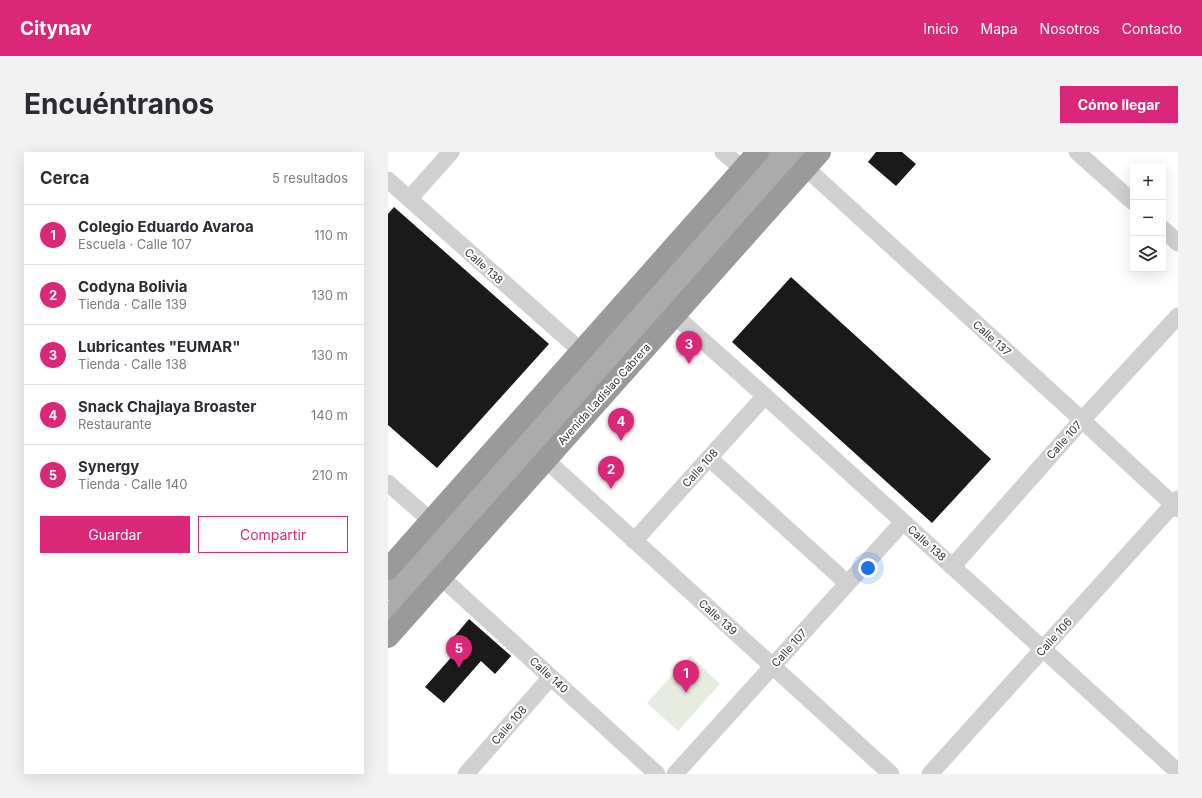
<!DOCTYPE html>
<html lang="es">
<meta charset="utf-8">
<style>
body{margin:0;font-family:Inter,sans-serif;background:#f2f2f3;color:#2b2b33}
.controls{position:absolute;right:12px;top:12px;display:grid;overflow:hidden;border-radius:0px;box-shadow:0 4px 16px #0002}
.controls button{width:36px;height:36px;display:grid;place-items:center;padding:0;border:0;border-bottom:1px solid #e1e1e2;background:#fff;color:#2b2b33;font:20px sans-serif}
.you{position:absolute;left:480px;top:416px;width:14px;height:14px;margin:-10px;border:3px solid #fff;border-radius:50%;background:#1a73e8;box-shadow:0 0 0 6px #1a73e833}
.badge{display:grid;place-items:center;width:26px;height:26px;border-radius:50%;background:#db2777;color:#fff;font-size:13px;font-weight:700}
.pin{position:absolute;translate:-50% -33px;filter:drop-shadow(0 1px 2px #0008)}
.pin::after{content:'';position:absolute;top:21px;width:14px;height:12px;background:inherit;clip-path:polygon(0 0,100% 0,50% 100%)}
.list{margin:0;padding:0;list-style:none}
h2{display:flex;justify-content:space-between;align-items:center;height:52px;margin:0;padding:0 16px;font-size:17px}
h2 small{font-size:13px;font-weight:400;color:#7c7c81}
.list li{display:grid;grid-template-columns:26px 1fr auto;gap:12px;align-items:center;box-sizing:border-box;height:60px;padding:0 16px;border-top:1px solid #e1e1e2}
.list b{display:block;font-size:15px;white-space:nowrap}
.list p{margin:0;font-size:13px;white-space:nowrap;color:#7c7c81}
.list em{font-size:13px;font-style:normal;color:#7c7c81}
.actions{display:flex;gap:8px;padding:12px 16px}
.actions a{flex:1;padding:9px 0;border:1px solid #db2777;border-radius:0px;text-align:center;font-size:14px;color:#db2777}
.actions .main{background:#db2777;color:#fff}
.icon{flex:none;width:22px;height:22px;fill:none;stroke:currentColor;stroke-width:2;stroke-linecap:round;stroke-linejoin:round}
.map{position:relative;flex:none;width:790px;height:622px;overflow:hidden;border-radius:0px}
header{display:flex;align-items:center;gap:24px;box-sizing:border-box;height:56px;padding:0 20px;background:#db2777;color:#fff}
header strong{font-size:19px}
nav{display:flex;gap:22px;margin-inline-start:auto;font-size:14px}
.intro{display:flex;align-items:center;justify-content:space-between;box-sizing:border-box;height:96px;padding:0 24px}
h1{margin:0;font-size:28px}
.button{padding:10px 18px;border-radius:0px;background:#db2777;color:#fff;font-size:14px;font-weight:700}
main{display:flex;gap:24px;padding:0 24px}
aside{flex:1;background:#fff;border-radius:0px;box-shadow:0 4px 16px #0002}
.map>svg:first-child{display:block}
.green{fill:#e6ecdf}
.building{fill:#1a1a1a}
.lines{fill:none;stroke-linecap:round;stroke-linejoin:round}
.minor{stroke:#d0d0d0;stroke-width:17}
.major{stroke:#ababab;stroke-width:22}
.highway{stroke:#9a9a9a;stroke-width:22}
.labels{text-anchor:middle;stroke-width:4;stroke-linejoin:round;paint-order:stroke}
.street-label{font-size:11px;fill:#333;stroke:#fff}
</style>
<header>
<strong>Citynav</strong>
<nav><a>Inicio</a><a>Mapa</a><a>Nosotros</a><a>Contacto</a></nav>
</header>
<div class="intro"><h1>Encuéntranos</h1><a class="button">Cómo llegar</a></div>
<main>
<aside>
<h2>Cerca<small>5 resultados</small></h2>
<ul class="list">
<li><span class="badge">1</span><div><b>Colegio Eduardo Avaroa</b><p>Escuela · Calle 107</p></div><em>110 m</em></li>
<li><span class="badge">2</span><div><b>Codyna Bolivia</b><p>Tienda · Calle 139</p></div><em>130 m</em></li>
<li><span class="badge">3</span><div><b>Lubricantes &quot;EUMAR&quot;</b><p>Tienda · Calle 138</p></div><em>130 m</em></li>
<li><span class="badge">4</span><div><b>Snack Chajlaya Broaster</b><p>Restaurante</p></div><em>140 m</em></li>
<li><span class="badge">5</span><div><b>Synergy</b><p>Tienda · Calle 140</p></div><em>210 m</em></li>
</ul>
<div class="actions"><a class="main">Guardar</a><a>Compartir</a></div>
</aside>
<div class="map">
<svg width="790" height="622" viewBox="0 0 790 622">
<rect width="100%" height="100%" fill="#fff"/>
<path class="green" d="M302,504L332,532L290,579L259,551Z"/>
<path class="building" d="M488,0H514L528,12L508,34L480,10Z
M6,55L161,192L49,316L0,273V62Z
M403,125L603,307L544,371L344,190Z
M81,467L123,504L107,522L93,509L56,551L37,535L75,492L66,485Z"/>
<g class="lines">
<path class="minor" d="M335,0L355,17
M689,0L745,50
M418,16L694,268L790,357
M0,28L193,199
M21,47L63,0
M775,77L790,91
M286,163L377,244L790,620
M321,306L459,431
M158,308L503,622
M0,331L43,369
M246,389L377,244
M564,415L694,268L790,164
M53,425L269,622
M78,622L163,525
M287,622L515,370
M542,622L790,347"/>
<path class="major" d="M0,437L390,0
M0,466L414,0"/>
<path class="highway" d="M0,417L370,0
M0,485L432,0"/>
</g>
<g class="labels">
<g class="street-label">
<text transform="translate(96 114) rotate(42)" y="4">Calle 138</text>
<text transform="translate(604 186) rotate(42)" y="4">Calle 137</text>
<text transform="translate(216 242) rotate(-48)" y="4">Avenida Ladislao Cabrera</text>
<text transform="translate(676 288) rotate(-48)" y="4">Calle 107</text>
<text transform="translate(312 316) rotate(-48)" y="4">Calle 108</text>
<text transform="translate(539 391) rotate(42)" y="4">Calle 138</text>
<text transform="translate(330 465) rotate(42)" y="4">Calle 139</text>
<text transform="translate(666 485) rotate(-48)" y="4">Calle 106</text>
<text transform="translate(401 496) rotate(-48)" y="4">Calle 107</text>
<text transform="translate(161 523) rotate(42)" y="4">Calle 140</text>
<text transform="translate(121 573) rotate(-49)" y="4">Calle 108</text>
</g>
</g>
</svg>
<div class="controls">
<button>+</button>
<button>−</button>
<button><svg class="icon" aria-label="layers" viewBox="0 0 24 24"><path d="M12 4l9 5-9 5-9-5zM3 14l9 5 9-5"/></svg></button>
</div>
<div class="you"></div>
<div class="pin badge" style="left:298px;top:541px">1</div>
<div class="pin badge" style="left:223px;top:337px">2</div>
<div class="pin badge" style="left:301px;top:212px">3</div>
<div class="pin badge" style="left:233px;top:289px">4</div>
<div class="pin badge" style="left:71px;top:516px">5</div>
</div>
</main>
